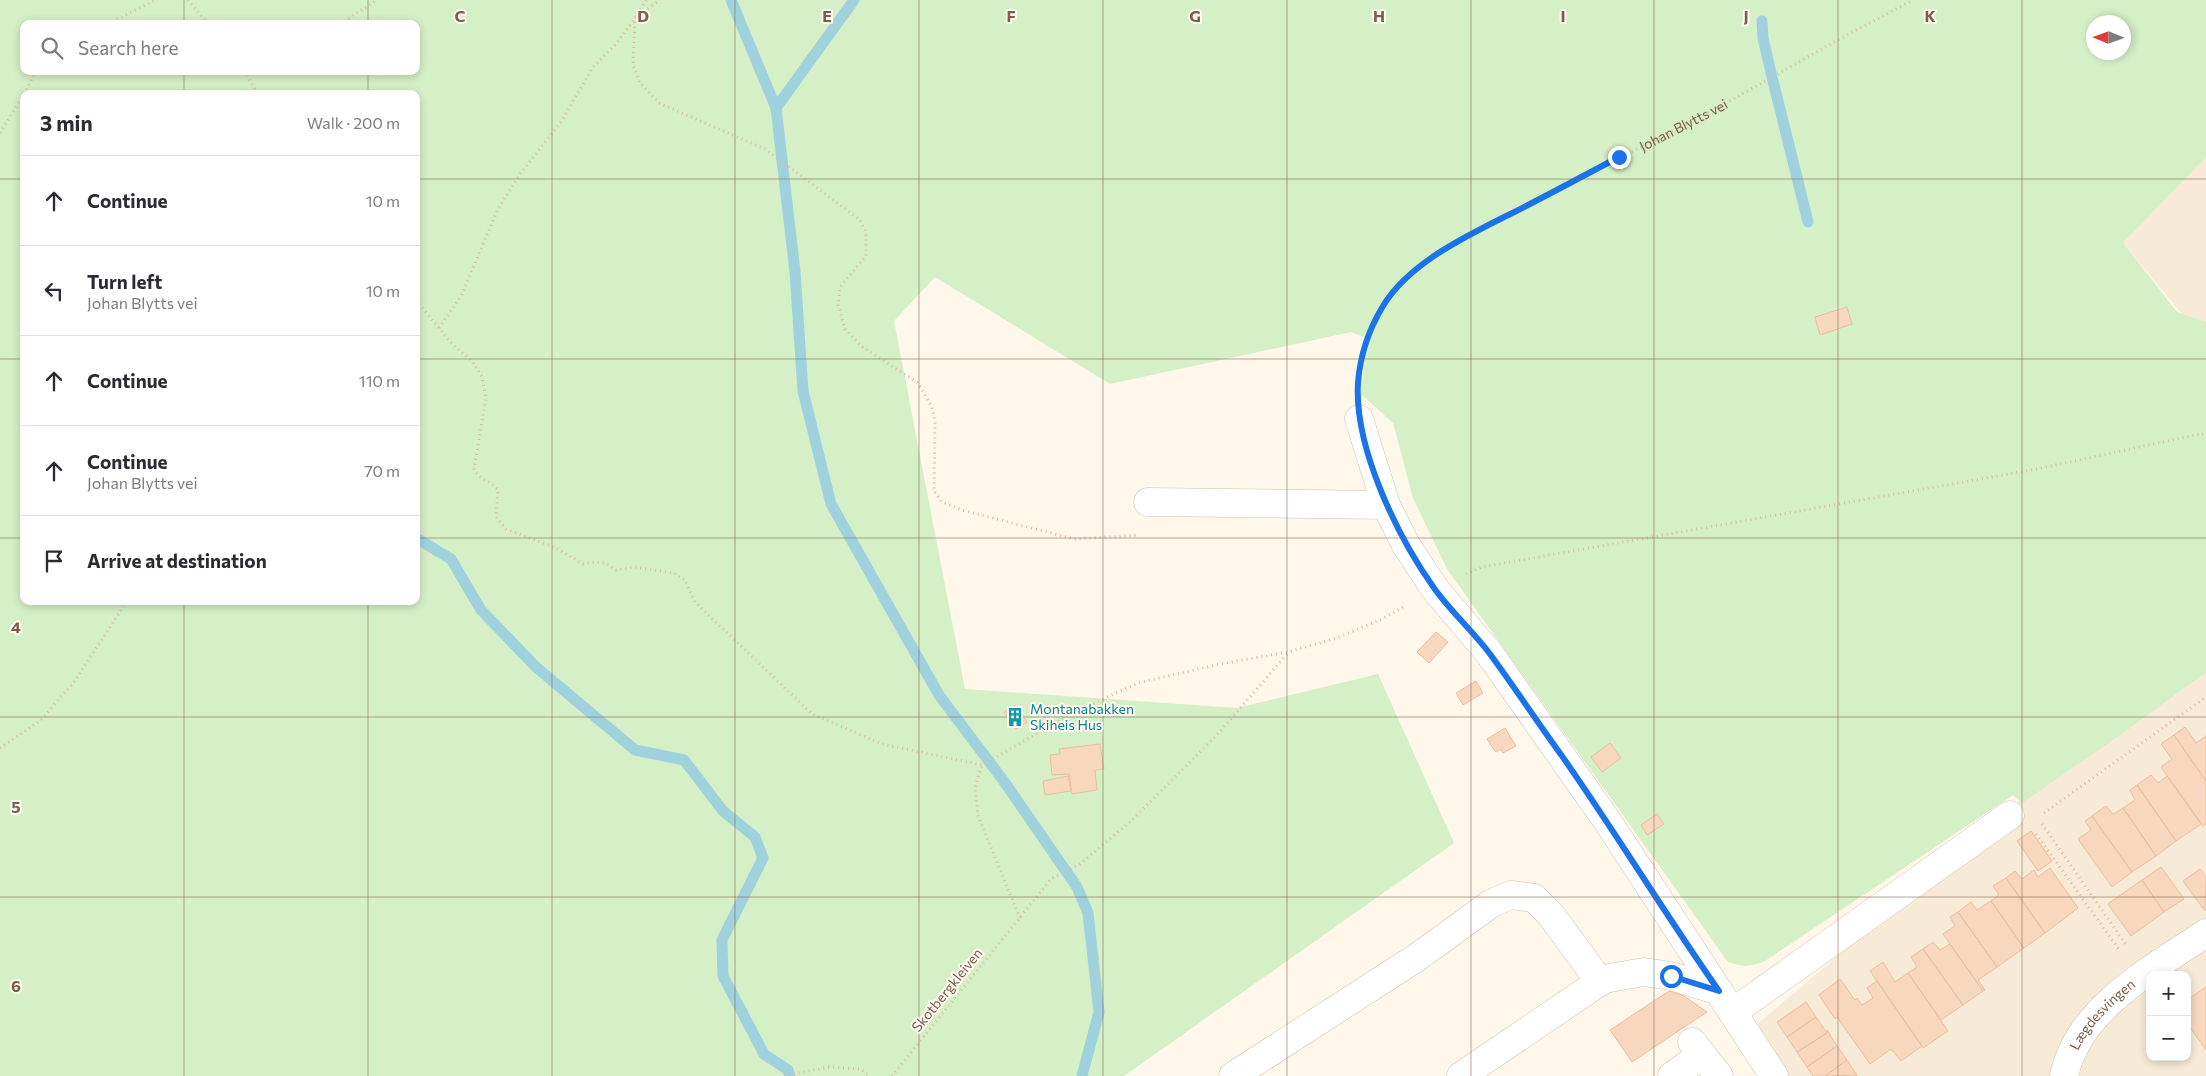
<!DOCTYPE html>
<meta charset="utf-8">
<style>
body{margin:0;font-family:Commissioner,sans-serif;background:#f7f7f7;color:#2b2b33}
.controls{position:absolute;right:15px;bottom:15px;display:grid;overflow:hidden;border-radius:10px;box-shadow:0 2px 8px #0003}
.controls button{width:45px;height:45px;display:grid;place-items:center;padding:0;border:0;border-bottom:1px solid #e1e1e2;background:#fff;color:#2b2b33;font:25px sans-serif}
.compass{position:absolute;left:2086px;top:15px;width:45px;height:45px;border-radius:50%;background:#fff;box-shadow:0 2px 8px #0003;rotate:271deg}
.stop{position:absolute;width:15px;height:15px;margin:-11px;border:4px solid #1a73e8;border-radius:50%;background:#fff}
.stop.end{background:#1a73e8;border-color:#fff;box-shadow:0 1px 5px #0008}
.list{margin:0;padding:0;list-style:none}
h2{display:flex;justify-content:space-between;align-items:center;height:65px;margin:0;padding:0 20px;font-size:21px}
h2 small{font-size:16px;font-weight:400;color:#7c7c81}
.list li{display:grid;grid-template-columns:32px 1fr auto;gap:15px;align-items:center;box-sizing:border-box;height:90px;padding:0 20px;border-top:1px solid #e1e1e2}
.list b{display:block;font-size:19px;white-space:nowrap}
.list p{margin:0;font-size:16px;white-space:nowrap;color:#7c7c81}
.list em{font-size:16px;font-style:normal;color:#7c7c81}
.icon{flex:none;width:28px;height:28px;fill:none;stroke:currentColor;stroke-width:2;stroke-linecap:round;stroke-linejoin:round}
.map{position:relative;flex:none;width:2206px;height:1076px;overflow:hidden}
.search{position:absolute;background:#fff;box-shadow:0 2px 8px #0003;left:20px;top:20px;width:400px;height:55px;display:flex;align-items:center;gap:12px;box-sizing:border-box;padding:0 18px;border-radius:10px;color:#7c7c81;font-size:19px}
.panel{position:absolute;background:#fff;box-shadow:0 2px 8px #0003;left:20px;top:90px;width:400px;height:515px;border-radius:10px}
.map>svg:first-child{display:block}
.residential{fill:#f7ead7;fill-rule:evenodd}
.green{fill:#d5efc6;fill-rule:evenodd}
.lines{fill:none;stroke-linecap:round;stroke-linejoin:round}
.stream{stroke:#a0d2de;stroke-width:11}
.building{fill:#f7d7be;stroke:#ecbe9d}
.minor-casing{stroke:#d3bfad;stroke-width:29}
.path{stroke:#ddbaa0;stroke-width:3;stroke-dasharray:1 4;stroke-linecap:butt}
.minor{stroke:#fff;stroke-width:28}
.route{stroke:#1a73e8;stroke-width:6}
.grid{fill:none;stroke:#7d5e49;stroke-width:1;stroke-opacity:0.55}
.labels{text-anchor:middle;stroke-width:4;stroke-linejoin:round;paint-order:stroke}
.street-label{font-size:14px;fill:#7d5e49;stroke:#fffaf2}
.culture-label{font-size:14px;fill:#0d838f;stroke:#fffaf2;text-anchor:start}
.grid-label{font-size:16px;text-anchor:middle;font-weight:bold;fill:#7d5e49;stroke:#fffaf2;stroke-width:4;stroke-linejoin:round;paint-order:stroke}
</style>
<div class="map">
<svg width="2206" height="1076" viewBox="0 0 2206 1076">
<rect width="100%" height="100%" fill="#fef7ea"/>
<path class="residential" d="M2206,157V343L2123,243Z
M2206,635V1076H1777L1749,1031L2047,778ZM2150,975H2187V1057H2150Z"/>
<path class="green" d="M0,0H2206V157L2123,243L2177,312L2206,322V672L2123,733L2022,803L2013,795L1765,961C1751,967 1742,967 1728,962L1447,569L1413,498L1393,423L1361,394L1367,338L1351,332L1110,384L935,277L894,321L965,689L1237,708L1378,674L1454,843L1124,1076H0ZM2094,22H2124V52H2094ZM24,24H416V71H24ZM24,94H416V601H24Z"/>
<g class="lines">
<path class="stream" d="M731,0L776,108L795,272L803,391L831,504L939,695L1003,780L1077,887L1088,913L1099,1012L1082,1076
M1762,21L1763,38L1772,77L1808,222
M776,108L854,0
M416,538L451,559L481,610L536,667L635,750L684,760L723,811L755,837L763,858L722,940L723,976L764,1054L788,1070L790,1076"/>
</g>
<path class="building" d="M1847,307L1852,324L1820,335L1815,317Z
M1436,632L1448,642L1429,663L1417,652Z
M1476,681L1483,693L1463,705L1456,693Z
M1015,705L1027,722L1016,729L1004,712Z
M2185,727L2196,743L2206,736V781L2174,735Z
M1505,728L1516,746L1503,753L1501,749L1496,752L1494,750L1487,739Z
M2174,735L2206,781V824L2203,826L2161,767L2172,759L2161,744Z
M1610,743L1621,758L1602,772L1591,757Z
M1100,744L1104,769L1095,770L1097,790L1072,794L1069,774L1052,775L1050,755L1060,754L1059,749Z
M2151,775L2158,783L2167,776L2201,824L2176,841L2137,785Z
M1068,776L1071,791L1045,795L1043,781Z
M2137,785L2176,841L2156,856L2123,808L2135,800L2130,790Z
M2106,806L2113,814L2123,808L2156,856L2132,872L2092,816Z
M1657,814L1664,824L1647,835L1641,825Z
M2092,816L2132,872L2112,887L2078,839L2091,830L2085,821Z
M2031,831L2052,861L2038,871L2017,841Z
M2161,867L2184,899L2164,912L2142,880Z
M2050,868L2078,908L2045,933L2006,878L2015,871L2022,879L2034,870L2038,877Z
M2200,869L2206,877L2205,911L2183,881Z
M2006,878L2045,933L2024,948L1991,901L1999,895L1993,886Z
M2142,880L2164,912L2131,936L2108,904Z
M1991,901L2024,948L1997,967L1958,912L1971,902L1977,910Z
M1958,912L1997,967L1978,980L1985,990L1983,991L1943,934L1955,926L1950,917Z
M1933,942L1940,950L1950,944L1983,991L1963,1005L1923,949Z
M1923,949L1963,1005L1941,1020L1908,973L1917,967L1911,957Z
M1883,962L1895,982L1908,973L1948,1031L1923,1048L1870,971Z
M1840,979L1855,1000L1857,998L1862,1005L1873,998L1867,988L1877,981L1922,1046L1901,1061L1891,1049L1870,1064L1837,1017L1835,1019L1819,995Z
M2206,987V1050L2187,1023V1000Z
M1669,991L1684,996L1707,1012L1632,1062L1610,1030Z
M1806,1002L1816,1017L1787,1037L1777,1022Z
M1816,1017L1827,1033L1797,1052L1787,1037Z
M1827,1030L1837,1046L1807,1067L1797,1052L1827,1033Z
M1837,1046L1847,1060L1825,1076H1813L1807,1067Z
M1847,1060L1857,1075L1825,1076Z"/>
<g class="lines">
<g class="minor-casing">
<g id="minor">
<path d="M1359,419L1386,505L1406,545L1435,589L1489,653L1608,822L1774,1076"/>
<path d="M1148,502L1386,505"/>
<path d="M1733,1012L2010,815"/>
<path d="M1692,1042L1719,1076"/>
<path d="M1233,1076L1416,958L1492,903L1511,895L1534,898L1551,915L1600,982"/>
<path d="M1461,1076L1604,979L1644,972L1671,976L1719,991"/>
<path d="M1672,1076L1702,1055"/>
<path id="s2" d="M2064,1076C2078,1008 2153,969 2206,933"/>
</g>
</g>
<g class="path">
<path d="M188,0L208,24"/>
<path d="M646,0L635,18L633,65L640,83L659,103L765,149L859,219L866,232V256L840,287L838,305L845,329L861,346L918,383L932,407L935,421L934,491L942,502L962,510L1074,539L1138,535"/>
<path d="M108,24L155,0"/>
<path d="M340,24L377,0"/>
<path d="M244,71L258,94"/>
<path d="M24,94L36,71"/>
<path d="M0,133L24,94"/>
<path d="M416,300L452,344L472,361L482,377L486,398L474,469C479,480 491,481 498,490L496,517L506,529L556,548L583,564L595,562L605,563L616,570L634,567L674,573L685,580L695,602L812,714L882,744L982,765"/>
<path d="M439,328L461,296L498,209L520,174L561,122L593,67L616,44L635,18L660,0"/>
<path id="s1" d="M1358,386L1361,361L1368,335L1384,304L1407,279L1429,260L1486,227L1721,106L1836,41L1913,0"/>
<path d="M1466,574L1482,567L2037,469L2195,435L2206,434"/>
<path d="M0,748L40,721L74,682L127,601"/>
<path d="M2044,813L2206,697"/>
<path d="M2042,824L2127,946"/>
<path d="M2036,834L2120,951"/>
<path d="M1020,918L978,816L975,787L982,765L1071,714L1138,683L1220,664L1288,652L1334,639L1382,619L1405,606"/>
<path d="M784,1076L829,1067L860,1069L870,1076"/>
<path d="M892,1076L1051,879L1080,864L1130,822L1216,736L1288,653"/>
</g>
<use href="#minor" class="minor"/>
</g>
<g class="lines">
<path class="route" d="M1619,157C1589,173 1559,189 1528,205C1480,230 1412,258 1383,306C1369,329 1360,356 1358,383C1354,447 1397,536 1434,588C1451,612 1473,631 1490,654C1515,688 1538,723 1562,756C1616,833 1665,914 1719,991L1671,976"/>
</g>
<path class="grid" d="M184,0V24M368,0V24M552,0V1076M735,0V1076M919,0V1076M1103,0V1076M1287,0V1076M1471,0V1076M1654,0V1076M1838,0V1076M2022,0V1076M184,71V94M368,71V94M0,179H24M416,179H2206M0,359H24M416,359H2206M0,538H24M416,538H2206M184,601V1076M368,601V1076M0,717H2206M0,897H2206"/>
<defs>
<g id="building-bare" transform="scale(1.5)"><path d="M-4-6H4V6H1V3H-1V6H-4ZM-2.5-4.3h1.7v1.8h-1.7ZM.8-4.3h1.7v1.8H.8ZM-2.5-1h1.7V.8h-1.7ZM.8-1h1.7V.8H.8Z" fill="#0f9aa8" stroke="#fffaf2" stroke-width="2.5" paint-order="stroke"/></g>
</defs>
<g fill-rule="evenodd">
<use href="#building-bare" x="1015" y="717"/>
</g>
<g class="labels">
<g class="street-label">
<text dy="5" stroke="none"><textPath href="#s1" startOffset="438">Johan Blytts vei</textPath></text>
<text transform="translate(947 990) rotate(-51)" y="5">Skotbergkleiven</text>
<text dy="5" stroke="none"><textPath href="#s2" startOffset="74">Lægdesvingen</textPath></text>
</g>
<g class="culture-label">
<text x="1030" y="714">Montanabakken<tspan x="1030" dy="16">Skiheis Hus</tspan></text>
</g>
</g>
<g class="grid-label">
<text x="460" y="22">C</text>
<text x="643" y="22">D</text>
<text x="827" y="22">E</text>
<text x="1011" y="22">F</text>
<text x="1195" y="22">G</text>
<text x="1379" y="22">H</text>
<text x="1563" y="22">I</text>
<text x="1746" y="22">J</text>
<text x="1930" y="22">K</text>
<text x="16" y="633">4</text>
<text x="16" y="813">5</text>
<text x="16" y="992">6</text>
</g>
</svg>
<div class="controls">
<button>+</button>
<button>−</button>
</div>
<svg class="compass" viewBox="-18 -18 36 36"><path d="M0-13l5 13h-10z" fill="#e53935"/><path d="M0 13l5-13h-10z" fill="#7c7c81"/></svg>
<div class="stop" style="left:1671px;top:976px"></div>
<div class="stop end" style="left:1619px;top:157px"></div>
<div class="search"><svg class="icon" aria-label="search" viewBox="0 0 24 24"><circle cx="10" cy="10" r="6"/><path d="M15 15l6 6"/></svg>Search here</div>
<section class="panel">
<h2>3 min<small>Walk · 200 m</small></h2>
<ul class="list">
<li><svg class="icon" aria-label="ahead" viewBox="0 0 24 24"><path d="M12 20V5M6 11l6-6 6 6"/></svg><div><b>Continue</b></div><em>10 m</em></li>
<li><svg class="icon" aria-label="left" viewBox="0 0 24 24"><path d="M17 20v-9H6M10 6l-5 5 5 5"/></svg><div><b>Turn left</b><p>Johan Blytts vei</p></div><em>10 m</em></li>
<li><svg class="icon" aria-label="ahead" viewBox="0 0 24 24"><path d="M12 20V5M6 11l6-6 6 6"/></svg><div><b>Continue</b></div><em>110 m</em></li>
<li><svg class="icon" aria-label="ahead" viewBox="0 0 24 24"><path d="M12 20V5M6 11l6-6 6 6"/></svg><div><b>Continue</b><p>Johan Blytts vei</p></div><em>70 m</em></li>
<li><svg class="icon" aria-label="arrive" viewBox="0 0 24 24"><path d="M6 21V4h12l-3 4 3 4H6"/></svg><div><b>Arrive at destination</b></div></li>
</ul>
</section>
</div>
